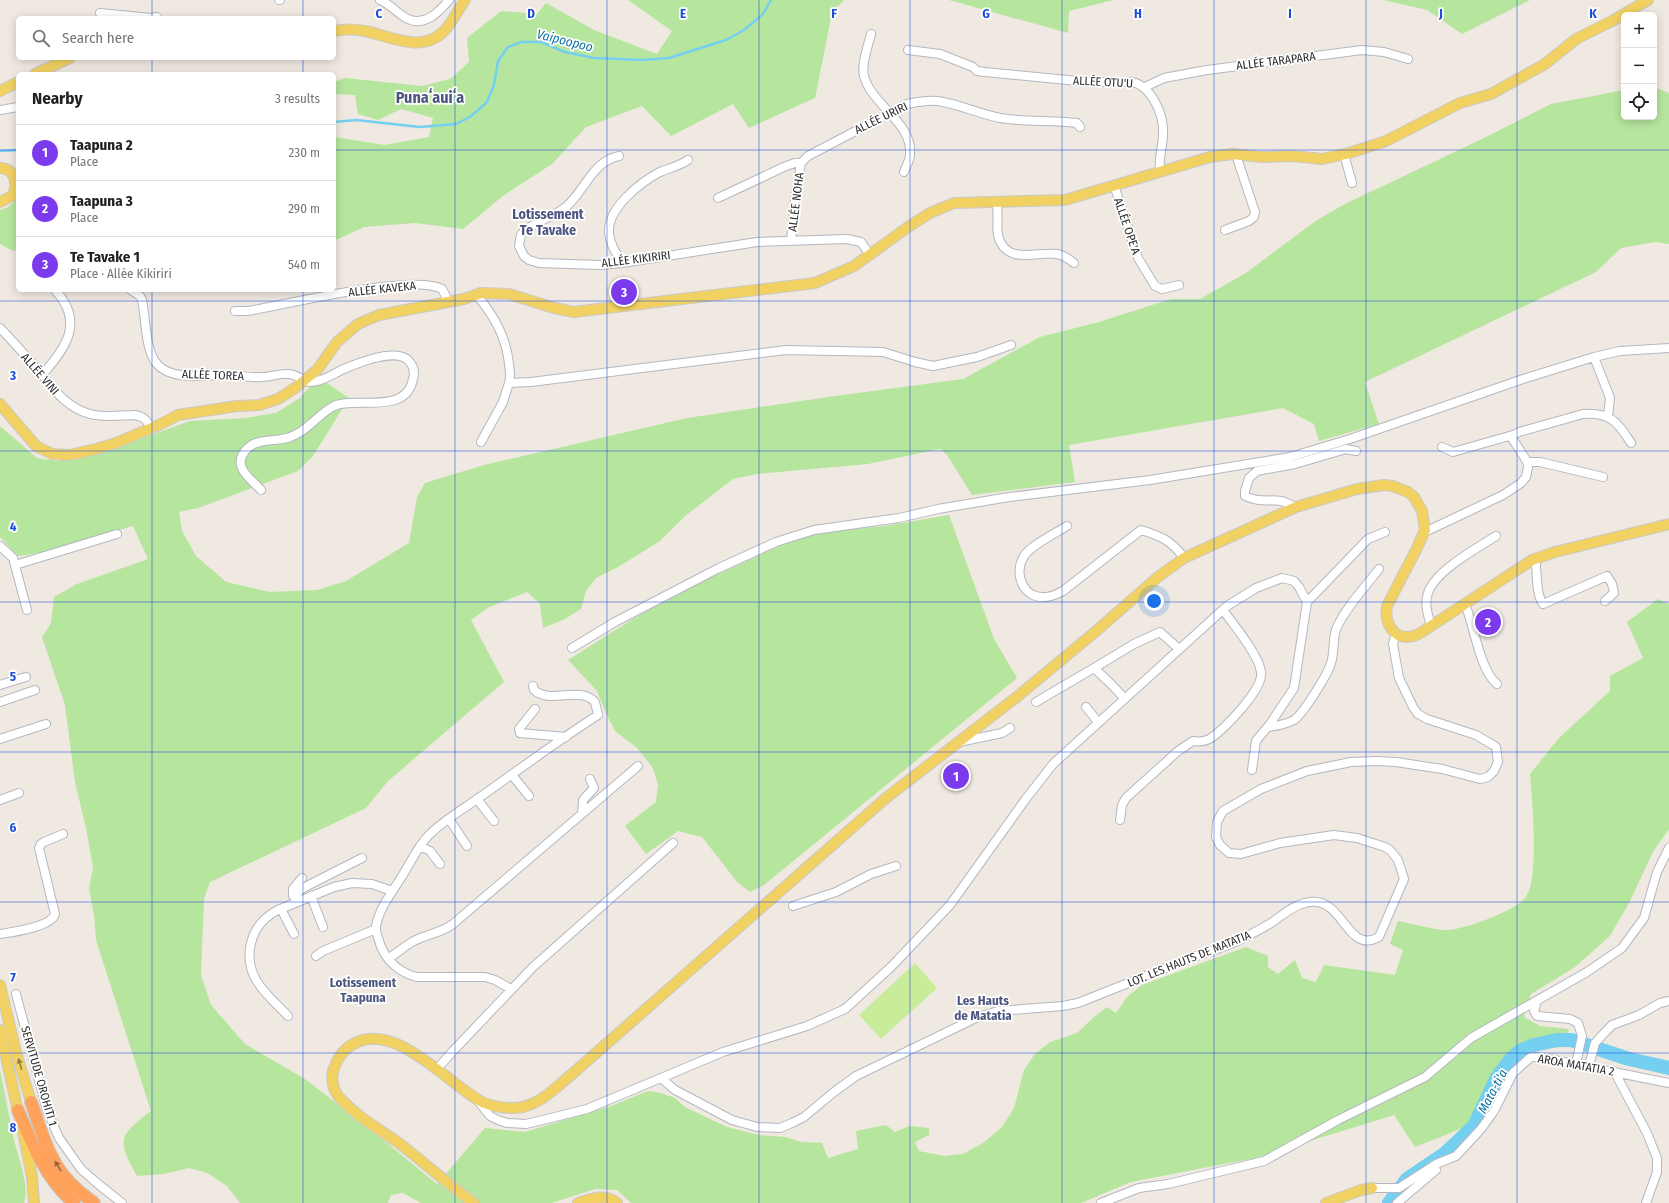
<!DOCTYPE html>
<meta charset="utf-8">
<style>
body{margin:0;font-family:"Fira Sans Condensed",sans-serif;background:#f6f6f6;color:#202124}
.controls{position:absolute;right:12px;top:12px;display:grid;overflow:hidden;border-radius:6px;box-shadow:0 2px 10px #0003}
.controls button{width:36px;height:36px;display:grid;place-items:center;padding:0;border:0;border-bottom:1px solid #e0e0e0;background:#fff;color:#202124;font:20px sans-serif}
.you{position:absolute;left:1154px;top:601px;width:14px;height:14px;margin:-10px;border:3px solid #fff;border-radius:50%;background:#1a73e8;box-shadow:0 0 0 6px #1a73e833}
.badge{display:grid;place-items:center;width:26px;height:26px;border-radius:50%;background:#7c3aed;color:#fff;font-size:13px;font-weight:700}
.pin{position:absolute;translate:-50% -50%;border:2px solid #fff;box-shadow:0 1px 4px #0006}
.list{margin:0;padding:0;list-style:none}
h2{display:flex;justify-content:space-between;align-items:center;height:52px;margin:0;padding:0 16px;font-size:17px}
h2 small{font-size:13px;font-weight:400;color:#757577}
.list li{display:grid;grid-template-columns:26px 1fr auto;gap:12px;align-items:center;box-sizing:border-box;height:56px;padding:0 16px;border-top:1px solid #e0e0e0}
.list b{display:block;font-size:15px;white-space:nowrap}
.list p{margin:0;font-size:13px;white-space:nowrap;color:#757577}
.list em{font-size:13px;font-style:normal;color:#757577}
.icon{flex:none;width:22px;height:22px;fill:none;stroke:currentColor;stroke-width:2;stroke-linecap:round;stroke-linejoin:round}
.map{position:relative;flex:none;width:1669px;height:1203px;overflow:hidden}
.search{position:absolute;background:#fff;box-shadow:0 2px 10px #0003;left:16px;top:16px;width:320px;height:44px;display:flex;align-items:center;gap:10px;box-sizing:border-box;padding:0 14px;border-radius:6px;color:#757577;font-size:15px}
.panel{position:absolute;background:#fff;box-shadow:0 2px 10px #0003;left:16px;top:72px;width:320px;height:220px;border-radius:6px}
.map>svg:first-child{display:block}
.green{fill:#b6e59e}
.pitch{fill:#c9ec9a}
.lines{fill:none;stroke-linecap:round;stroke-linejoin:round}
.stream{stroke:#75cff0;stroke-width:2.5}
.river{stroke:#75cff0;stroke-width:14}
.minor-casing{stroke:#b4b7c1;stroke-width:10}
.major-casing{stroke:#c9c9c9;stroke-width:12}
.highway-casing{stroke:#c9c9c9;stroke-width:14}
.minor{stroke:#fff;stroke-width:8}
.major{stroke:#f2d163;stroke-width:10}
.highway{stroke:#ffa35c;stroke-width:12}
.oneway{fill:#908048}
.oneway2{fill:#8c6343}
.grid{fill:none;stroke:#1d4ed8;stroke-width:1;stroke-opacity:0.55}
.labels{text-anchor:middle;stroke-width:3.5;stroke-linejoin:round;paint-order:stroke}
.street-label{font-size:12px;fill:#2e2e2e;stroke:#fff}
.water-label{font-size:13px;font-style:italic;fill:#0d6fa3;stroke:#fff}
.neighbourhood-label{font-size:13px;font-weight:bold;fill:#4d5680;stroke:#fff}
.quarter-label{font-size:14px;font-weight:bold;fill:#4d5680;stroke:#fff}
.district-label{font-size:16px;font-weight:bold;fill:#4d5680;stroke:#fff}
.grid-label{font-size:13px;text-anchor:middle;font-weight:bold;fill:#1d4ed8;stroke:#fff;stroke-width:3.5;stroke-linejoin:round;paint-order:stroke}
</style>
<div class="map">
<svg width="1669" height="1203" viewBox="0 0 1669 1203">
<rect width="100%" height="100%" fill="#efe9e1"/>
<path class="green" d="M628,0H844L832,13L815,98L749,128L733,104L671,136L642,106L586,127L552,164L504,195L463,229L415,223L364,227L334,241V137L385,145L429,137L433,118L401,109L378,120L358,114L355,95L334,94V82L345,78L422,86L450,79L469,62L467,38L501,11L537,14L546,3L594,30L657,54L672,31Z
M949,0H1114L1069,11L1068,33Z
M1384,0H1530L1462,34L1427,10Z
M1654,87L1669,93V244L1655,242L1621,248L1596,272L1365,382L1379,424L1319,441L1314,424L1283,408L1069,445L1075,482L972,495L947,455L940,449L868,464L757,474L733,479L684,517L660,541L618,567L596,578L586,591L581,609L565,619L543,628L540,604L527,592L489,607L471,620L504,682L388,781L366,808L210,882L204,899L201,975L211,1005L245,1044L305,1079L371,1130L437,1184L485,1128L525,1132L611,1106L648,1091L661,1093L675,1098L685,1107L727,1127L759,1135L785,1137L802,1142L822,1143L828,1158L858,1149L856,1131L886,1125L895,1132L909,1126L929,1128V1135L915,1142L919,1151L944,1156L963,1154L983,1143L1002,1127L1014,1108L1024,1070L1034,1055L1050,1042L1077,1033L1093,1018L1107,1007L1116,1013L1127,997L1142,985L1246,947L1268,956V967L1278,974L1295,960L1302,978L1316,982L1324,965L1395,975L1403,950L1390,944L1398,921C1413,924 1428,928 1443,930C1459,932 1515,911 1525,898C1540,881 1532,799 1530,774L1559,738L1610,691V676L1643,658L1627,622L1658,599L1669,604V829L1654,850L1629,903L1610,936L1575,967L1531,994L1524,1017L1540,1026L1569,1029L1565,1047C1555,1048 1538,1048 1529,1052C1504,1061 1497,1100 1482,1118C1478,1123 1425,1143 1415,1147L1394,1115L1255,1158L1131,1182L1081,1203H631L617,1190L595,1189L552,1203H421L403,1193L391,1195L388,1203H240L227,1186L207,1173L189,1168L164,1174L137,1176C117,1140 118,1136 151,1111L96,940L94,916L89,888L93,868L86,828L75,782L65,705L42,637L51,623L54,597L77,584L148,559L133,526L45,552L18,556L0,537V426L37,458L57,461L98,454L190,421L245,418L276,413L300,398L318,377L349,398L313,456L298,471L198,508L179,512L182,531L196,556L226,582L270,592L317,590L346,581L409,543L417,497L425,483L484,465L687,418L835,396L963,379L1040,337L1099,322L1171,299H1200L1246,273L1317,220L1345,204L1482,139L1551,104L1624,90V117H1654Z
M18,199V250L13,251L0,244V210L8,207Z
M949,515L994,639L1017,678L764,885L750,892L738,883L702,837L678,831L646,854L625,826L656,802L658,785L653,768L637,748L615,731L606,713L597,691L568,660L633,619L694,585L782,545L814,533L885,526Z
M0,1070C5,1093 9,1117 14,1140C18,1156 30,1187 24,1203H0Z"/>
<path class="pitch" d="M915,963L937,988L881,1039L859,1015Z"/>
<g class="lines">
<path class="stream" d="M334,122L356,120L420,127L456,124L470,117L487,102L494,85L498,61L508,47L521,42H541L565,52L594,58L642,60L669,58L726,40L744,30L763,14L771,0
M0,151L18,150"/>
<path class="river" d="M1389,1203L1407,1179L1444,1154L1474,1126L1497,1077L1510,1060L1520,1051L1534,1045L1557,1040H1571L1629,1059L1669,1068"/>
<g class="minor-casing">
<path id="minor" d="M279,0H280
M380,0C390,4 397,13 406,18C424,28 439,12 449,0
M100,13L151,18L157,17
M871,34C868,46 861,64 864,76C872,106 913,122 910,155C910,160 906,166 904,172
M908,50L940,54L973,67L977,71L985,72L1088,82H1133C1152,87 1164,115 1163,134C1163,147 1158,158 1160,171
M1145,87L1164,78L1207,70L1362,50L1384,52L1408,59
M0,110L18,107
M1344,154L1352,183
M619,156C593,161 585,190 567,206C555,216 537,221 524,231L521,235L519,246L524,256L529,260L539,263L600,265L622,263L757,242L847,239L861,242L870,255
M1114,185L1138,258L1152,281L1155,286L1162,289L1179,285
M718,198L786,166L795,163H801L808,156L907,104C917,102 927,100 938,101C959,104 979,114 1000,118C1025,122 1051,120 1077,123L1080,127
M996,202C1000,214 995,228 999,239C1009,265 1038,251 1057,254C1064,255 1069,259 1074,263
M1225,230L1249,221L1254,217L1255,212L1238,161V155
M791,241L795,201L801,163
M622,263C616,253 610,244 609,233C607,208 641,182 660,172C670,168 679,166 688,160
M131,290L140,296L142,300C146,318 145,351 157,364C171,381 207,375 226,375C238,375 250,378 262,377C271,377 280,373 289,374C301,375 303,385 317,381C327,379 336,372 344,369C358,363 395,348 408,360C413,365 415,372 413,379C406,416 356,396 334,406C318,414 308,431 290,437C281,441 270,439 260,442C254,443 249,446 245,451C232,467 251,479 261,490
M476,294C494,316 506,336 509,364C510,371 511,377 509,383L531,382L786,350L883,352L915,362L933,366L977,357L1011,345
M235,311H248C284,305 414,273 442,289L449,302
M0,328C13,341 25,355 37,369C52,387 65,407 90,414C105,418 120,415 135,415C144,417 147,420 151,428
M42,375C66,348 85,322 55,290
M1608,416L1610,398L1594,357L1620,351L1669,348
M481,442L503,402L509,383
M1442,447L1453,452L1513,435
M1527,462H1540L1603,477
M1296,507C1291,505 1286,502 1281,501C1267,499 1260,503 1245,496V491L1249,478L1257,471L1295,464L1346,449L1356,451
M1067,526C1056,533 1031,545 1024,556C1013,573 1023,599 1045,597C1052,597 1057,594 1063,591L1141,530C1161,536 1172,541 1184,558
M1425,530L1427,531L1503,495L1521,483L1526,477L1528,467V463L1512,438L1513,435L1519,432L1583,414C1610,412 1618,422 1631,443
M0,546L13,558L27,610
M1535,559C1538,573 1535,592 1543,604L1607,576L1612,584L1614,593L1605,601
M15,565L117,534
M1307,602L1368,539L1385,532
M1465,604C1474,625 1480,671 1497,684
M1431,626C1428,615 1424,604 1428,593C1435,571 1477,548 1496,536
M572,648L615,622L717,569L776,542L814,530L899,518L938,509L1009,497L1150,480L1290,457L1350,439L1523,379L1594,357
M1094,668L1134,644L1160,632L1179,649
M0,685L26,677
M0,702L35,690
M1036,702L1094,668L1111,684L1124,698
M1086,707L1098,722
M535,709L519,729L520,733L566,737
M1268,727C1277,726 1286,724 1294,720C1303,714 1328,674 1331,663C1335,652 1332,638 1337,627C1347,606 1365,587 1379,569
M0,739L46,724
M959,742L1002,733L1010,728
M512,775L529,796
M477,799L494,821
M0,800L19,793
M582,813L583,800L594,788L590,779
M449,819L467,846
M1120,820L1122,805L1126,798L1178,751L1193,741C1200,742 1205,742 1211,738C1224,729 1264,689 1261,672C1259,655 1233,624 1223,610
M420,846L430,851L440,864
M311,896L323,927
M296,898L299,891L303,888L362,858
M297,898L293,896V889L302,878
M793,906L836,892L871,874L896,866
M281,909L294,934
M0,934C13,932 51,927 55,914L39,848L41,844L44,842L63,834
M316,956L323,951L376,929
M388,958C397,954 403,947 412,942C425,934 440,934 453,924L638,766
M511,989L495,980L485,977H417C400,973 386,961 380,944C379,939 375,932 376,926C380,906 394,890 404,873C412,860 418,846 429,835C445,819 465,808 483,795C521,768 559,740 598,715L595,702C579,685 551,705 534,690L533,686
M16,994L47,1110L59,1138L81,1169L98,1184L122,1203
M1537,1001L1534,1011L1537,1016L1570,1019L1578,1023L1582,1036L1576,1064
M288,1016C267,994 243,977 251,943C255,927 264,917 278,910L334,887L352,883L372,884L392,891
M1589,1066L1595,1043L1612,1025L1639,1015L1660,1003L1669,1001
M437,1069L453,1051L533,967L673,843
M1614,1071L1647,1133L1657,1158V1172L1646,1203
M661,1078L675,1090L732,1120L757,1127L780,1128L792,1123L804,1117L834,1092L856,1076L976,1018L998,1011L1063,1006L1078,1003C1116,988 1153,973 1191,958C1207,952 1224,948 1239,940C1250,935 1261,929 1271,923C1283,915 1292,906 1305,903C1344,892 1345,956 1379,937L1404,879L1398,860L1390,850L1385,847L1357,838L1334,835L1280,843L1241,854L1229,853L1220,845L1216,837L1217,822L1223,811L1261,789L1307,771L1351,762L1376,761L1396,762L1442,769L1480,779L1488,777L1494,771L1498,762L1496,747L1493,745L1476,735L1427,719L1418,714L1413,707L1399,678L1393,644L1396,633
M478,1101L490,1116L498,1120L507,1123L526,1124L555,1117L587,1109L723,1052L807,1026L845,1009L891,967L950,905L1025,800L1053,764L1227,606L1256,588L1282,578L1294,581L1299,587L1307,602L1294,688L1270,724L1256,741L1252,770
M1372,1188H1399L1436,1164L1456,1156L1481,1129L1494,1111L1513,1073L1531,1057H1539L1669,1083
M1101,1203L1139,1188L1168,1184L1264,1161L1338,1120L1425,1077L1471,1038L1587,972L1622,948L1644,918L1657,872L1669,848
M1397,1203L1436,1170"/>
</g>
<g class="major-casing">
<path id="major" d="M334,31C344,29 355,29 365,31C389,36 420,53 442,33C452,24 457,11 465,0
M35,74L70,58
M0,91L18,82
M0,168C15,168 19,185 12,196L0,202
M0,404L36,446L52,454L69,455L96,449L116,443L161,424L178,415L237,406L259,405L278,399L295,388L317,370L337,342L358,324L379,315L464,299L481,293L509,294L554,308L574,312L815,283L854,266L908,227L930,213L954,203L1065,200L1210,157L1232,154L1263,157L1293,156L1322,159L1349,153L1386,141L1460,103L1491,94L1545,64L1576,39L1612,21L1648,0
M0,985L16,1052L31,1102
M0,1030L19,1116
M23,1132L32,1177L34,1203
M474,1203C447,1184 423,1161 396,1141C377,1128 355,1115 339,1097C332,1088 330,1076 335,1066C339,1055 346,1047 357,1042C397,1025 445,1080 477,1099C485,1105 501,1108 512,1108C536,1109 554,1089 571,1075L886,798L1018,696L1095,632L1158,577L1184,558L1296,507L1357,489L1384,485L1393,486L1408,492L1414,497L1422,511L1425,530L1416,550L1387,606C1384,623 1394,641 1413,636C1419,635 1423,631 1428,628L1532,560L1555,552L1669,524
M578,1203C591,1199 605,1193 617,1203
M1326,1203L1361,1190L1372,1188"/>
</g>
<g class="highway-casing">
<path id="highway" d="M31,1102C40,1126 47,1155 64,1176C72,1186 83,1195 94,1203
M18,1110C32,1144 45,1178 74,1203"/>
</g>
<use href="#minor" class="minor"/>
<use href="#major" class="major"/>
<use href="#highway" class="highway"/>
</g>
<defs><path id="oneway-solid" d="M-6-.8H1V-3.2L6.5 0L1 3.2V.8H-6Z"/></defs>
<use class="oneway" href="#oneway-solid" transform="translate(20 1064) rotate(-106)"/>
<use class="oneway2" href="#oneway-solid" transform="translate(58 1166) rotate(-121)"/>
<path class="grid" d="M152,0V18M303,0V18M455,0V1203M607,0V1203M759,0V1203M910,0V1203M1062,0V1203M1214,0V1203M1366,0V1203M1517,0V1203M152,58V74M303,58V74M0,150H18M334,150H1669M152,290V1203M303,290V1203M0,301H1669M0,451H1669M0,602H1669M0,752H1669M0,902H1669M0,1053H1669"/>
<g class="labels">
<g class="street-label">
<text transform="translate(1276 61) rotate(-7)" y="4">ALLÉE TARAPARA</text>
<text transform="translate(1103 82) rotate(3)" y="4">ALLÉE OTU'U</text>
<text transform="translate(881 118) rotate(-26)" y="4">ALLÉE URIRI</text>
<text transform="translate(796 202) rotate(-83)" y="4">ALLÉE NOHA</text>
<text transform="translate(1127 226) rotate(71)" y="4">ALLÉE OPE'A</text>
<text transform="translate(636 259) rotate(-7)" y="4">ALLÉE KIKIRIRI</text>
<text transform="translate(382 289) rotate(-6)" y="4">ALLÉE KAVEKA</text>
<text transform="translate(40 374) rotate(49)" y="4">ALLÉE VINI</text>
<text transform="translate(213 375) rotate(2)" y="4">ALLÉE TOREA</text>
<text transform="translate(1189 959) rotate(-22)" y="4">LOT. LES HAUTS DE MATATIA</text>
<text transform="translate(1576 1065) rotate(10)" y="4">AROA MATATIA 2</text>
<text transform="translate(39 1076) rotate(74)" y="4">SERVITUDE OROHITI 1</text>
</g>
<g class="water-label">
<text transform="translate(565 40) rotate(14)" y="5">Vaipoopoo</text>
<text transform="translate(1492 1091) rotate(-62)" y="5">Mata-ti'a</text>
</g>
<g class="neighbourhood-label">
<text x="363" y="987">Lotissement<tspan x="363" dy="15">Taapuna</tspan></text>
<text x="983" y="1005">Les Hauts<tspan x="983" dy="15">de Matatia</tspan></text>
</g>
<g class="quarter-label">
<text x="548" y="219">Lotissement<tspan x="548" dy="16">Te Tavake</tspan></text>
</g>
<g class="district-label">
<text x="430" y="103">Punaʻauiʻa</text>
</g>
</g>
<g class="grid-label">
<text x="379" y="18">C</text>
<text x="531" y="18">D</text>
<text x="683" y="18">E</text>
<text x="834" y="18">F</text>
<text x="986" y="18">G</text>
<text x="1138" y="18">H</text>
<text x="1290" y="18">I</text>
<text x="1441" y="18">J</text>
<text x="1593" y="18">K</text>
<text x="13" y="380">3</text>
<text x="13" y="531">4</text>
<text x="13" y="681">5</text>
<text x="13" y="832">6</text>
<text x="13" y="982">7</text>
<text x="13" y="1132">8</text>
</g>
</svg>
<div class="controls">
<button>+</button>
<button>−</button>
<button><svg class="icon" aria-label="locate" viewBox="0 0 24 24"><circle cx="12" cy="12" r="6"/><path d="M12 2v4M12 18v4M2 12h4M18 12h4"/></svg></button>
</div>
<div class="you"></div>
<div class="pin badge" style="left:956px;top:776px">1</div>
<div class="pin badge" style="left:1488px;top:622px">2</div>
<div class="pin badge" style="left:624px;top:292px">3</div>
<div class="search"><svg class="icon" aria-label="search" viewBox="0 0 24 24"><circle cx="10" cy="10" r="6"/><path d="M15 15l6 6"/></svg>Search here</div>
<section class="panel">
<h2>Nearby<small>3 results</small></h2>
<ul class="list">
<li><span class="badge">1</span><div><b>Taapuna 2</b><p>Place</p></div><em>230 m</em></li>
<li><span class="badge">2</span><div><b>Taapuna 3</b><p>Place</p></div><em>290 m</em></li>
<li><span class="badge">3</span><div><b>Te Tavake 1</b><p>Place · Allée Kikiriri</p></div><em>540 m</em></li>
</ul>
</section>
</div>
